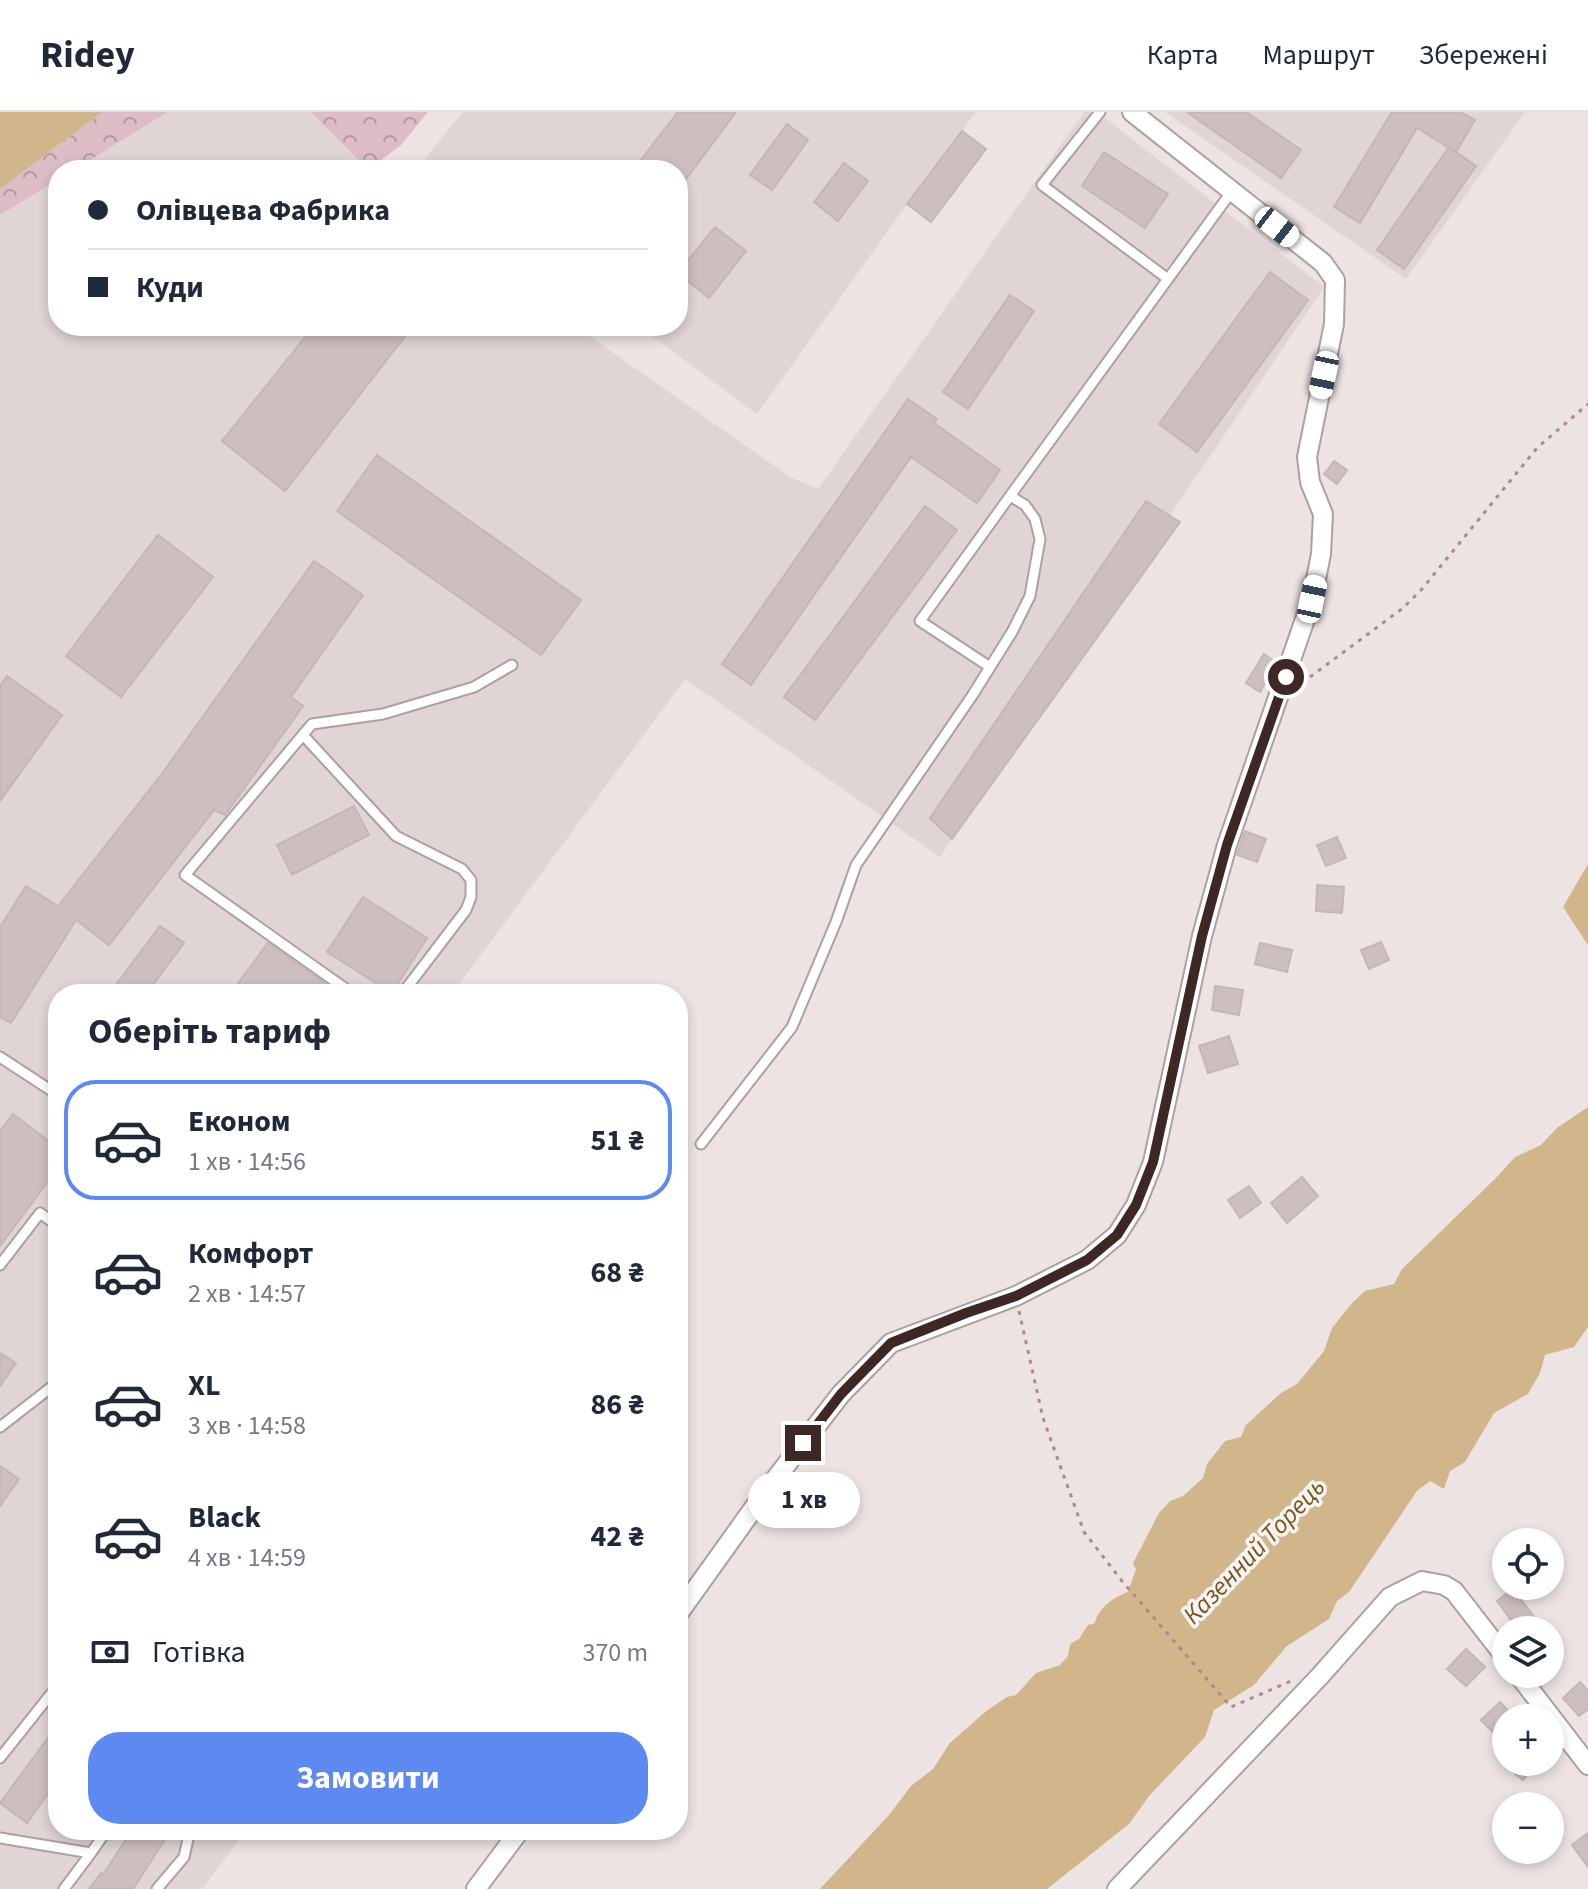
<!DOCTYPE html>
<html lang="uk">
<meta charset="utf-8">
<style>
body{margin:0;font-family:"Source Sans 3",sans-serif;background:#f2f2f3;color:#1f2937;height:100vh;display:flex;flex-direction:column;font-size:30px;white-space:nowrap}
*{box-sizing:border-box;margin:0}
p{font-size:26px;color:#747a83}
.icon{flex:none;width:44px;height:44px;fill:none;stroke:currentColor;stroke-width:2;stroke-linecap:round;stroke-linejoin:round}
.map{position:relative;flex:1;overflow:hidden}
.sheet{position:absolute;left:48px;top:872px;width:640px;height:856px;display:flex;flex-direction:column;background:#fff;border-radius:32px;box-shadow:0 4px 12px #0003}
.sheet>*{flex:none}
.banner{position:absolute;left:48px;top:48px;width:640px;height:176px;border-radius:32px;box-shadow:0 4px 12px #0003;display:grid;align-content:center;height:176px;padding:0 40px;background:#fff}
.controls{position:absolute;left:1492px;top:1416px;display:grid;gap:16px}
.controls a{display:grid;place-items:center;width:72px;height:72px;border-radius:50%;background:#fff;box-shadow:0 4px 12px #0003;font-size:40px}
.end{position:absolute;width:36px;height:36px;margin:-18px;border:10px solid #3e2823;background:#fff;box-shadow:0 0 0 4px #fff}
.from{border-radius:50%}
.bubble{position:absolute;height:56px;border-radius:28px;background:#fff;box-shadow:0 4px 12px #0003;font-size:26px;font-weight:700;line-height:56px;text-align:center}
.car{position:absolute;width:24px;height:48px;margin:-24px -12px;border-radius:10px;box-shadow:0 0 6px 2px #0007;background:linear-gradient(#fff 24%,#345 0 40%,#fff 0 76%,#345 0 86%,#fff 0)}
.banner b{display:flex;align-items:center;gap:28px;height:76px;font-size:30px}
.banner b+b{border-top:2px solid #e0e1e3}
.banner i{width:20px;height:20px;background:#1f2937}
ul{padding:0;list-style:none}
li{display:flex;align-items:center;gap:24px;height:120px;margin:0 16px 12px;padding:0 24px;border:4px solid transparent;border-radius:32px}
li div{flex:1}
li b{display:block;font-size:30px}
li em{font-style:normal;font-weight:700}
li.selected{border-color:#5d8af0}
li>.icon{width:72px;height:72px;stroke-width:1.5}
h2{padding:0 40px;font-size:36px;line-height:96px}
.pay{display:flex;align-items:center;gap:20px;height:88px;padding:0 40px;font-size:30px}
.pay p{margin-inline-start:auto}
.cta{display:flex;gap:16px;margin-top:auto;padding:16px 40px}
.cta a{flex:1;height:92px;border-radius:32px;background:#5d8af0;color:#fff;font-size:32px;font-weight:700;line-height:92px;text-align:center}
header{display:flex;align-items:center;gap:48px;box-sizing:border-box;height:112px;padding:0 40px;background:#fff;border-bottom:2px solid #e0e1e3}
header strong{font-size:38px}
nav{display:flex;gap:44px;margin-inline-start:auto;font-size:28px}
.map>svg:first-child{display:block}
.built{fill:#e1d4d4}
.forest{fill:url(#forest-crowns)}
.water{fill:#d1b68c}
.building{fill:#cdbfbf;stroke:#c6b6b5;stroke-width:2}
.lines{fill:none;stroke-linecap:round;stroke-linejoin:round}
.lane-casing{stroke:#aea09e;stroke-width:13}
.street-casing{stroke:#aea09e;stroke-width:22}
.path{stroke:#b08a84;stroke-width:3;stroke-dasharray:4 6;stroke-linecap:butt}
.lane{stroke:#fff;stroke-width:9}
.street{stroke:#fff;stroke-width:18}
.route{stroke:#3e2823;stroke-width:10}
.labels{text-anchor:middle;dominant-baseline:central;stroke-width:7;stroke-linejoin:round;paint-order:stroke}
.water-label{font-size:26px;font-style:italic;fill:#79561d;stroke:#f9f4f4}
</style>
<header>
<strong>Ridey</strong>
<nav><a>Карта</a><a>Маршрут</a><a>Збережені</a></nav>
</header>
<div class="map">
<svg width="1588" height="1777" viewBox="0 0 1588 1777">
<defs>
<pattern id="forest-crowns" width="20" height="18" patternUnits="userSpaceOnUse" patternTransform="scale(2)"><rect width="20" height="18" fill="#ddbcc5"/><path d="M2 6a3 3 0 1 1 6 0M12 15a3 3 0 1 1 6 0" fill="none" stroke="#b599a0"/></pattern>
</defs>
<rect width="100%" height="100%" fill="#ede3e3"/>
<path class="built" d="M168,0H311L368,58H74Z
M463,0H976L907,92L757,302L639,214H678V58H431L421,51Z
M1084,0H1097L1324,175L940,745L685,567L452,882H58V1718H246L202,1777H0V103L58,68V214H575L790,365L818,377Z
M1165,0H1525L1406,167Z"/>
<path class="forest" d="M102,0H168L74,58H58V68L0,103V77Z
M311,0H428L401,33L368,58Z"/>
<path class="water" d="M0,0H102L0,77Z
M1588,752V833L1563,795Z
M1588,995V1215L1574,1235L1545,1243L1540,1261L1528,1282L1494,1301L1465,1350L1450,1359L1444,1377L1430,1369L1417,1379L1349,1480L1337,1489L1329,1507L1287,1534L1254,1573L1214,1598L1205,1625L1149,1684L1129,1712L1047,1777H820L889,1703L911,1674L933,1657L950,1631L985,1600L1007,1585L1016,1583L1036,1561L1060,1553L1068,1544L1070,1532L1079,1527L1088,1513L1095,1511C1098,1496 1114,1485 1128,1480L1136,1457L1133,1451L1159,1401L1170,1389L1183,1384L1203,1366L1207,1352L1225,1329L1241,1325L1246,1313L1281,1281L1297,1272L1324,1239L1332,1216L1352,1191L1365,1179L1394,1172L1402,1157L1496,1066L1515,1045L1541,1033L1557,1016Z"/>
<path class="building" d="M678,0H736L678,78V58H633Z
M1187,0H1246L1301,38L1281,66Z
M1392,0H1460L1475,8L1456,40L1417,16L1360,111L1334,95Z
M787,12L808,28L772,78L750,63Z
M962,19L986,37L931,110L907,92Z
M1449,35L1476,54L1404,157L1377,138Z
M1104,40L1168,82L1145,116L1082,74Z
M844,51L868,69L838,109L814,90Z
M715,115L746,139L709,186L678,161Z
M1270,160L1308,188L1197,340L1159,312Z
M1010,183L1034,199L968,297L943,280Z
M314,214H413L285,379L222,329Z
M908,287L937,307L934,311L1000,358L977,391L911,345L751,573L722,552Z
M377,343L581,488L541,543L337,399Z
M1334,349L1347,358L1337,372L1324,362Z
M1146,389L1180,410L952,727L930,706Z
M925,394L957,418L815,608L784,585Z
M158,423L213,465L121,585L66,544Z
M314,449L363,483L291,585L303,594L225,703L214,698L109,833L76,808L11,911L0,905V815L26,774L58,794L164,659Z
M1264,542L1277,551L1260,580L1246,571Z
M7,564L62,603L0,689V574Z
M354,694L369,723L292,763L277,733Z
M1245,719L1266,727L1257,750L1237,743Z
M1337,725L1346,746L1326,754L1317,733Z
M1317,773L1344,775L1342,801L1316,799Z
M363,785L427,826L392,881L327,840Z
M160,814L184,831L146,882H109Z
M1381,830L1389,848L1369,857L1361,838Z
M268,831L309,860L339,882H230Z
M1260,831L1292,838L1287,860L1255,852Z
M1215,874L1243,878L1239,903L1212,898Z
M1229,924L1238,952L1208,961L1199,934Z
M13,1002L58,1036V1056L0,1134V1019Z
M1302,1065L1318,1084L1287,1111L1271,1091Z
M1249,1074L1261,1091L1240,1106L1228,1088Z
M0,1241L16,1251L0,1274Z
M0,1354L19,1367L0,1394Z
M1513,1477L1544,1518H1518L1497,1489Z
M1466,1537L1485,1555L1466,1574L1447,1557Z
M1580,1570L1588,1579V1597L1579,1604L1563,1586Z
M1500,1590L1515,1606H1506V1634L1481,1608Z
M58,1612V1668L27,1711L0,1691Z
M1501,1650H1538L1523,1668Z
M132,1718H171L133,1777H89L101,1761L103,1763Z
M1588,1721V1755L1572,1733Z"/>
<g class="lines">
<g class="lane-casing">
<path id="lane" d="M1100,0L1042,73L1168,167
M990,555L920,509L1010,384
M303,623L396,724L462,757L471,768V785L466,798L402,882
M353,882L185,763L312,612L383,602L474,575L512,553
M0,945L58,983
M701,1032L792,915L836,810L856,753L972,584L1012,520L1030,484L1040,427L1035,407L1025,393L1010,384L1232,79
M0,1153L40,1101L58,1114
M0,1315L58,1270
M0,1646L58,1573
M0,1726L91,1741L107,1718
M64,1777L91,1741
M157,1777L184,1745L190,1718"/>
</g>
<g class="street-casing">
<path id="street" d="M678,1502L766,1379L841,1282L891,1231L1016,1184L1087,1148L1117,1123L1136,1093L1153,1050L1202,824L1227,733L1312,487L1321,442L1323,402L1310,370L1307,345L1334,212L1335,168L1323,151L1132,0
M1518,1562L1588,1653
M476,1777L520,1718
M1117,1777L1320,1564L1390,1485L1422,1469L1444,1473L1454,1479L1506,1546"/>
</g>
<path class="path" d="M1302,571L1403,496L1422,477L1537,336L1588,292
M1019,1199L1043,1306L1084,1420L1122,1469L1231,1595L1291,1569"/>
<use href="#lane" class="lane"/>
<use href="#street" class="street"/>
</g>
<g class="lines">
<path class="route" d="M803,1331L841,1282L891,1231L966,1201L1016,1184L1087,1148L1117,1123L1136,1093L1153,1050L1202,824L1227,733L1286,565"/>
</g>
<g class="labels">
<g class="water-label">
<text transform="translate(1254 1439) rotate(-46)">Казенний Торець</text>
</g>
</g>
</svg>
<div class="controls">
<a><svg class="icon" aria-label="locate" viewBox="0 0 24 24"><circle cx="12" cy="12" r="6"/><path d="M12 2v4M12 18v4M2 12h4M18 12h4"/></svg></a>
<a><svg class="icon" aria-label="layers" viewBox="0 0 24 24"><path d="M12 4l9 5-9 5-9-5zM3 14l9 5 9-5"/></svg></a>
<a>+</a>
<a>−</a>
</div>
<i class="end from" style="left:1286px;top:565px"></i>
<i class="end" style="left:803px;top:1331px"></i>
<div class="bubble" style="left:748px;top:1360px;width:112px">1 хв</div>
<i class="car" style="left:1277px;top:115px;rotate:128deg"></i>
<i class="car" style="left:1324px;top:263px;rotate:192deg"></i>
<i class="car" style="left:1312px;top:487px;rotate:12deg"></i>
<div class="banner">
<b><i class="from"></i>Олівцева Фабрика</b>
<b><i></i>Куди</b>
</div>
<section class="sheet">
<h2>Оберіть тариф</h2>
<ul>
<li class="selected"><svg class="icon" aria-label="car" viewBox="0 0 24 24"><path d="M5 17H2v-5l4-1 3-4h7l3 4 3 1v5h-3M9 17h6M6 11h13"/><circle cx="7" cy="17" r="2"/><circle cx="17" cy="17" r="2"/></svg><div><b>Економ</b><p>1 хв · 14:56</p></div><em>51 ₴</em></li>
<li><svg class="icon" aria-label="car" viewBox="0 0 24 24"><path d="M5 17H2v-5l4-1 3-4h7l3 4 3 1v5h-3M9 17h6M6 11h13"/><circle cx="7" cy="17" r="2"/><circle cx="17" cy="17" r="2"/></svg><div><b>Комфорт</b><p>2 хв · 14:57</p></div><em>68 ₴</em></li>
<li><svg class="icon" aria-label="car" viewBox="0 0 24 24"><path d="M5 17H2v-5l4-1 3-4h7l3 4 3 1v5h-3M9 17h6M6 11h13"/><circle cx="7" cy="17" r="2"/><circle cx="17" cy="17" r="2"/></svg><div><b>XL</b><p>3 хв · 14:58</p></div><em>86 ₴</em></li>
<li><svg class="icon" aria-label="car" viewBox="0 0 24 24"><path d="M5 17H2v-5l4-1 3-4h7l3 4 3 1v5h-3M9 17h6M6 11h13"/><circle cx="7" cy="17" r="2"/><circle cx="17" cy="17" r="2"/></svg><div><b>Black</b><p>4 хв · 14:59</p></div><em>42 ₴</em></li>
</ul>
<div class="pay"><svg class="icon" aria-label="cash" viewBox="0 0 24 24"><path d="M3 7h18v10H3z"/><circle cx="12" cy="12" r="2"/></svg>Готівка<p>370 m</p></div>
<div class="cta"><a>Замовити</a></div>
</section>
</div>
